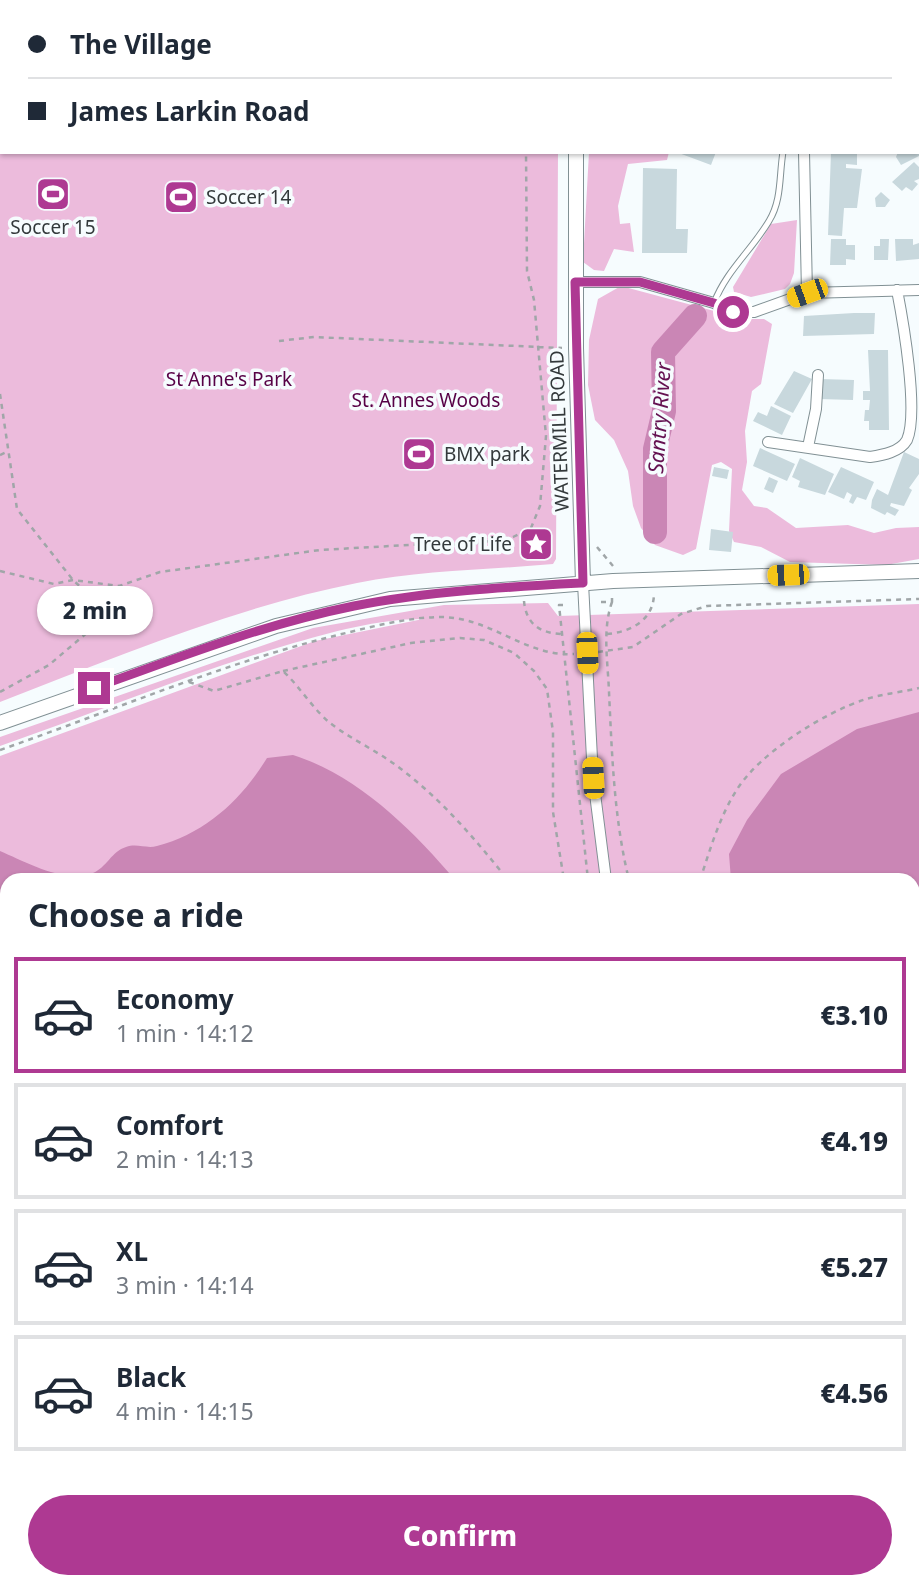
<!DOCTYPE html>
<meta charset="utf-8">
<style>
body{margin:0;font-family:"Noto Sans",sans-serif;background:#f2f2f3;color:#1f2937;height:100vh;display:flex;flex-direction:column;font-size:26px;white-space:nowrap}
*{box-sizing:border-box;margin:0}
p{font-size:23px;color:#747a83}
.icon{flex:none;width:38px;height:38px;fill:none;stroke:currentColor;stroke-width:2;stroke-linecap:round;stroke-linejoin:round}
.map{position:relative;flex:1;overflow:hidden}
.side{position:absolute;left:0px;top:873px;width:920px;height:716px;display:flex;flex-direction:column;background:#fff;border-radius:21px 21px 0 0;box-shadow:0 2px 5px #0004}
.side>*{flex:none}
.top-card{position:absolute;left:0px;top:0px;width:920px;height:154px;box-shadow:0 2px 5px #0004;display:grid;align-content:center;height:154px;padding:0 28px;background:#fff}
.end{position:absolute;width:32px;height:32px;margin:-16px;border:9px solid #ae3992;background:#fff;box-shadow:0 0 0 4px #fff}
.from{border-radius:50%}
.bubble{position:absolute;height:49px;border-radius:24px;background:#fff;box-shadow:0 2px 5px #0004;font-size:23px;font-weight:800;line-height:49px;text-align:center}
.car{position:absolute;width:21px;height:42px;margin:-21px -10px;border-radius:9px;box-shadow:0 0 5px 2px #0007;background:linear-gradient(#f5c518 24%,#345 0 40%,#f5c518 0 76%,#345 0 86%,#f5c518 0)}
.top-card b{display:flex;align-items:center;gap:24px;height:66px;font-size:26px}
.top-card b+b{border-top:2px solid #e0e1e3}
.top-card i{width:18px;height:18px;background:#1f2937}
ul{padding:0;list-style:none}
li{display:flex;align-items:center;gap:21px;height:116px;margin:0 14px 10px;padding:0 14px;border:4px solid #e0e1e3;border-radius:0px}
li div{flex:1}
li b{display:block;font-size:26px}
li em{font-style:normal;font-weight:800}
li.current{border-color:#ae3992}
li>.icon{width:63px;height:63px;stroke-width:1.5}
h2{padding:0 28px;font-size:32px;line-height:84px}
.cta{display:flex;gap:14px;margin-top:auto;padding:14px 28px}
.cta a{flex:1;height:80px;border-radius:42px;background:#ae3992;color:#fff;font-size:28px;font-weight:800;line-height:80px;text-align:center}
.map>svg:first-child{display:block}
.green{fill:#ecbbdc;fill-rule:evenodd}
.water{fill:#ca86b5}
.lines{fill:none;stroke-linecap:round;stroke-linejoin:round}
.river{stroke:#ca86b5;stroke-width:24}
.building{fill:#c8d8dd}
.lane-casing{stroke:#819094;stroke-width:7}
.street-casing{stroke:#819094;stroke-width:12}
.secondary-casing{stroke:#819094;stroke-width:16}
.path{stroke:#a0a6a8;stroke-width:2.5;stroke-dasharray:5 5;stroke-linecap:butt}
.lane{stroke:#fff;stroke-width:5}
.street{stroke:#fff;stroke-width:10}
.secondary{stroke:#fff;stroke-width:14}
.route{stroke:#ae3992;stroke-width:9}
.labels{text-anchor:middle;dominant-baseline:central;stroke-width:7;stroke-linejoin:round;paint-order:stroke}
.poi-label{font-size:19px;fill:#33393b;stroke:#f6fcfe;text-anchor:start}
.park-label{font-size:19px;fill:#570146;stroke:#f6fcfe}
.street-label{font-size:19px;fill:#33393b;stroke:#f6fcfe}
.water-label{font-size:21px;font-style:italic;fill:#641151;stroke:#f6fcfe}
</style>
<div class="map">
<svg width="919" height="1588" viewBox="0 0 919 1588">
<rect width="100%" height="100%" fill="#f6fcfe"/>
<path class="green" d="M0,0H560L2,2V152H558L556,559L553,564C488,570 421,570 357,583C239,606 113,658 0,702Z
M589,152H669L667,160L628,164L618,206L620,224L630,223L634,252L614,249L604,271L594,270L583,262Z
M797,220L794,273L790,284L785,289L751,297L734,292L733,287L771,224Z
M621,286L744,319H764L772,324L761,384L752,391L745,431L747,462L742,490L754,506L767,508L796,528L848,525L874,533L896,528L919,527V559L886,565L790,562L761,547L734,542L729,531L732,469L721,462L712,465L696,549L683,555L655,545L641,528L633,506L628,471L614,440L595,420L588,385L589,340L598,299Z
M548,603L558,616L919,604V1588H0V756L315,641L423,619C377,619 332,632 287,645C190,673 96,713 0,746V737L313,628L444,605ZM7,880H914V1582H7Z"/>
<path class="water" d="M919,712V1482L914,1478V880H731L729,854L747,820L781,774L857,729Z
M293,755C357,775 412,829 455,880H7V1582H756L725,1585V1588H0V851C26,862 64,884 93,873C106,868 112,851 126,847C137,843 146,849 157,846C206,833 241,800 267,758Z"/>
<g class="lines">
<path class="river" d="M655,532V449L664,411L663,352L695,316"/>
</g>
<path class="building" d="M676,152H716L711,165Z
M831,152H857V165L846,164V168L862,169L857,208H844L842,236L828,235Z
M898,152H919V156L901,165L896,157Z
M914,162L919,167V179L914,181L918,184L912,191L906,187L902,191L892,182Z
M643,168L677,169L676,229H688L687,253H642Z
M881,192L890,200L885,207H876L875,198Z
M831,239H846V245H855V260L846,259V265H830Z
M880,239H889L888,260H874V246H880Z
M895,239H913V245L919,243V259L896,261Z
M854,313H875L874,334L803,336L804,316Z
M868,350H888L889,430H869V421H864L865,410H869L870,400H863V391H870Z
M794,371L812,379L793,413L774,404Z
M820,379L854,380L853,400L819,399Z
M771,406L791,416L782,435L753,421L758,412L767,416Z
M760,448L795,464L787,481L753,466Z
M904,452L919,459V474L909,488L912,490L904,506L891,503L890,506L899,510L895,516L887,512L885,515L871,508L872,500L877,489L888,495Z
M800,458L834,474L825,495L798,487L800,481L792,477Z
M714,467L729,470L727,479L712,476Z
M841,467L874,482L866,500L857,497L853,504L849,502L852,495L847,492L844,499L828,492Z
M769,477L778,481L773,493L764,489Z
M711,529L733,532L731,552L709,550Z"/>
<g class="lines">
<g class="lane-casing">
<path id="lane" d="M782,2V0
M714,303C726,271 752,250 769,221C782,200 779,176 783,152"/>
</g>
<g class="street-casing">
<path id="street" d="M804,152L807,293
M575,282H640L714,303L733,312H754L807,293L919,290
M768,442L870,457C883,455 900,452 907,440C919,412 903,321 897,290
M808,447L816,409L818,375
M583,583L593,778L606,880
M914,1533L919,1543"/>
</g>
<g class="secondary-casing">
<path id="secondary" d="M578,2V0
M576,152V348L583,583
M0,723L276,626L390,599L613,581L919,571"/>
</g>
<path class="path" d="M534,0V2
M18,2L20,0
M0,19L2,18
M279,341L314,337L562,348
M0,394L17,509L73,580L115,619
M0,455L9,451
M597,547L613,566
M0,571L54,584L73,580L119,586L160,572L320,550L426,544L466,545L513,537L531,528L540,506L546,436L534,300L527,271L526,152
M524,601C526,624 540,633 561,634
M601,602H612V595
M612,602C602,630 608,663 609,692C612,755 614,819 629,880
M563,605H559L588,880
M607,634C631,632 654,620 654,593
M598,652L633,647L681,614L707,606L919,599
M283,671L411,643L460,638L484,640L514,653L534,671L547,689L553,732V812L564,880
M189,682L214,691L283,671C300,687 313,709 330,723C352,740 378,751 401,769C443,801 475,839 508,880
M0,692L49,665L109,614
M0,750C112,711 223,663 338,635C370,627 405,618 438,617C491,616 524,657 574,654
M700,880C710,850 719,818 736,791C759,753 825,712 866,699C883,694 902,692 919,688
M914,1490L919,1500
M914,1573L919,1583"/>
<use href="#lane" class="lane"/>
<use href="#street" class="street"/>
<use href="#secondary" class="secondary"/>
</g>
<g class="lines">
<path class="route" d="M94,688C179,657 265,624 354,606C429,591 507,587 583,583L575,282H640L714,303L733,312"/>
</g>
<defs>
<g id="stadium-square" transform="scale(1.75)"><rect x="-9" y="-9" width="18" height="18" rx="4" fill="#ae3992" stroke="#f6fcfe"/><path d="M0-5a6.5 5 0 1 0 0 10a6.5 5 0 1 0 0-10ZM-3.5-1.8h7v3.6h-7Z" fill="#fff"/></g>
<g id="sight-square" transform="scale(1.75)"><rect x="-9" y="-9" width="18" height="18" rx="4" fill="#ae3992" stroke="#f6fcfe"/><path d="M0-6L1.8-2.2L6-1.7L2.9 1.2L3.7 5.4L0 3.3L-3.7 5.4L-2.9 1.2L-6-1.7L-1.8-2.2Z" fill="#fff"/></g>
</defs>
<g fill-rule="evenodd">
<use href="#stadium-square" x="53" y="194"/>
<use href="#stadium-square" x="181" y="197"/>
<use href="#stadium-square" x="419" y="454"/>
<use href="#sight-square" x="536" y="544"/>
</g>
<g class="labels">
<g class="poi-label">
<text x="206" y="197">Soccer 14</text>
<text x="53" y="227" text-anchor="middle">Soccer 15</text>
<text x="444" y="454">BMX park</text>
<text x="512" y="544" text-anchor="end">Tree of Life</text>
</g>
<g class="park-label">
<text x="229" y="379">St Anne's Park</text>
<text x="426" y="400">St. Annes Woods</text>
</g>
<g class="street-label">
<text transform="translate(559 431) rotate(-92)">WATERMILL ROAD</text>
</g>
<g class="water-label">
<text transform="translate(659 418) rotate(-86)">Santry River</text>
</g>
</g>
</svg>
<i class="end from" style="left:733px;top:312px"></i>
<i class="end" style="left:94px;top:688px"></i>
<div class="bubble" style="left:37px;top:586px;width:116px">2 min</div>
<i class="car" style="left:807px;top:293px;rotate:250deg"></i>
<i class="car" style="left:788px;top:575px;rotate:268deg"></i>
<i class="car" style="left:587px;top:653px;rotate:177deg"></i>
<i class="car" style="left:593px;top:778px;rotate:357deg"></i>
<div class="top-card">
<b><i class="from"></i>The Village</b>
<b><i></i>James Larkin Road</b>
</div>
<section class="side">
<h2>Choose a ride</h2>
<ul>
<li class="current"><svg class="icon" aria-label="car" viewBox="0 0 24 24"><path d="M5 17H2v-5l4-1 3-4h7l3 4 3 1v5h-3M9 17h6M6 11h13"/><circle cx="7" cy="17" r="2"/><circle cx="17" cy="17" r="2"/></svg><div><b>Economy</b><p>1 min · 14:12</p></div><em>€3.10</em></li>
<li><svg class="icon" aria-label="car" viewBox="0 0 24 24"><path d="M5 17H2v-5l4-1 3-4h7l3 4 3 1v5h-3M9 17h6M6 11h13"/><circle cx="7" cy="17" r="2"/><circle cx="17" cy="17" r="2"/></svg><div><b>Comfort</b><p>2 min · 14:13</p></div><em>€4.19</em></li>
<li><svg class="icon" aria-label="car" viewBox="0 0 24 24"><path d="M5 17H2v-5l4-1 3-4h7l3 4 3 1v5h-3M9 17h6M6 11h13"/><circle cx="7" cy="17" r="2"/><circle cx="17" cy="17" r="2"/></svg><div><b>XL</b><p>3 min · 14:14</p></div><em>€5.27</em></li>
<li><svg class="icon" aria-label="car" viewBox="0 0 24 24"><path d="M5 17H2v-5l4-1 3-4h7l3 4 3 1v5h-3M9 17h6M6 11h13"/><circle cx="7" cy="17" r="2"/><circle cx="17" cy="17" r="2"/></svg><div><b>Black</b><p>4 min · 14:15</p></div><em>€4.56</em></li>
</ul>
<div class="cta"><a>Confirm</a></div>
</section>
</div>
